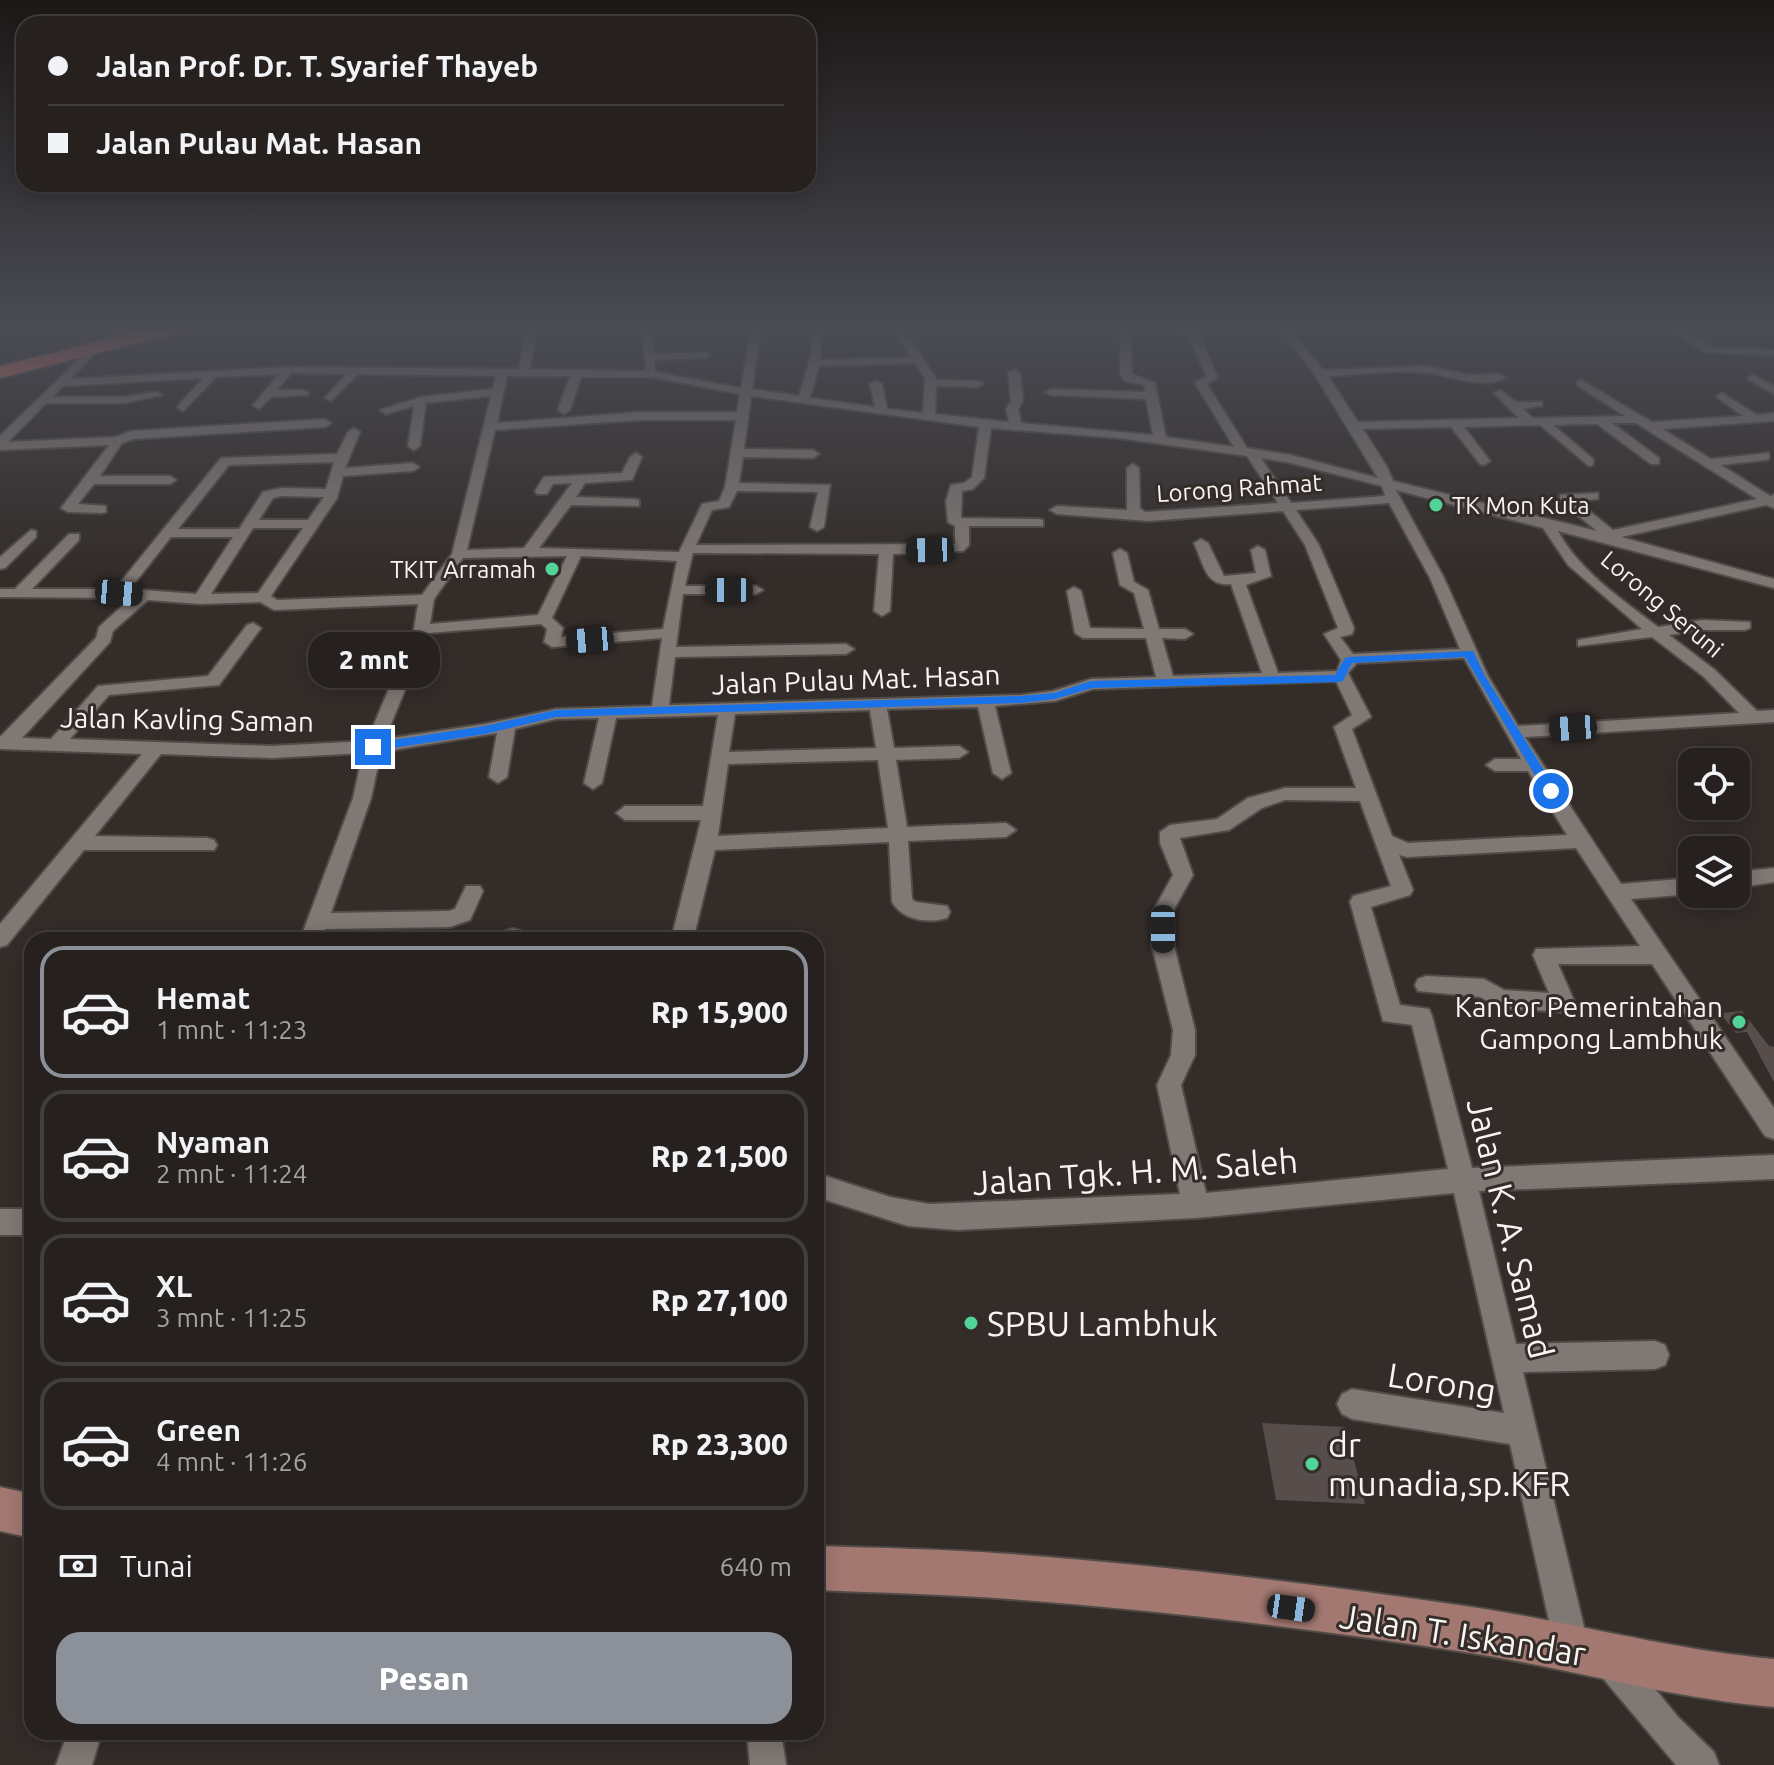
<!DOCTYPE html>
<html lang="id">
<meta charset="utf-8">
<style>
body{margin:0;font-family:Ubuntu,sans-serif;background:#322e2c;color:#f1f3f6;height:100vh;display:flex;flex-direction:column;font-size:30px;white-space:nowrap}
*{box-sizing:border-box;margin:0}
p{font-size:26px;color:#a4a3a4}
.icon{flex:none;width:44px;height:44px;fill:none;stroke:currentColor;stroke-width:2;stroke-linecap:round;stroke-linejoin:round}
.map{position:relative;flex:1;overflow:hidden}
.details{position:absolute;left:24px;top:932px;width:800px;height:808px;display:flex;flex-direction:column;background:#26211f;border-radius:24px;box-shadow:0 4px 20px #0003,0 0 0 2px #423e3d}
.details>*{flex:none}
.guide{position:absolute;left:16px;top:16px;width:800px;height:176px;border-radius:24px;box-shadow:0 4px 20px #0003,0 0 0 2px #423e3d;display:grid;align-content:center;height:176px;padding:0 32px;background:#26211f}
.tools{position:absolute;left:1678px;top:748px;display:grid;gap:16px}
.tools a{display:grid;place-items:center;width:72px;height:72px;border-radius:16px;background:#26211f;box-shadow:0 4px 20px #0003,0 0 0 2px #423e3d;font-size:40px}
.end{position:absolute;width:36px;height:36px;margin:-18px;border:10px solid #1a73e8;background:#fff;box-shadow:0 0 0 4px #fff}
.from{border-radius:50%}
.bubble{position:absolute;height:56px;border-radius:24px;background:#26211f;box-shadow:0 4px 20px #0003,0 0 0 2px #423e3d;font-size:26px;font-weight:800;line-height:56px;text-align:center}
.car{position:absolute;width:24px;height:48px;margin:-24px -12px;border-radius:10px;box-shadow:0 0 6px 2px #0007;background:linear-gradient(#222 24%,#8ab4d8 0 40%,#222 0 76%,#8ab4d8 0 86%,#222 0)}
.guide b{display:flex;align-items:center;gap:28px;height:76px;font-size:30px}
.guide b+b{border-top:2px solid #423e3d}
.guide i{width:20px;height:20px;background:#f1f3f6}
ul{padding:14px 0 0;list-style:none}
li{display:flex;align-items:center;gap:24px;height:132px;margin:0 16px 12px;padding:0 16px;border:4px solid #423e3d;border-radius:24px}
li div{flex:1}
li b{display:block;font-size:30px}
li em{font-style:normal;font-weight:800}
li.on{border-color:#8c9099}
li>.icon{width:72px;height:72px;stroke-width:1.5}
.pay{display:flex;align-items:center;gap:20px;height:88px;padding:0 32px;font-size:30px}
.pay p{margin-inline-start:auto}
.primary-button{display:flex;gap:16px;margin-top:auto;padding:16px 32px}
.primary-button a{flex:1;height:92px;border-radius:24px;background:#8c9099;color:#fff;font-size:32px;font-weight:800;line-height:92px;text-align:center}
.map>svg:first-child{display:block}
.building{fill:#574e4c}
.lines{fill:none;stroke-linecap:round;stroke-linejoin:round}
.street-casing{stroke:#504b47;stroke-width:4}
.secondary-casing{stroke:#504b47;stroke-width:4}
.highway-casing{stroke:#504b47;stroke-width:4}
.street{fill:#807874;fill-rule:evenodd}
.secondary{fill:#a27871;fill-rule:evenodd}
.highway{fill:#f07869;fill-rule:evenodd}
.route{fill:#1a73e8}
.poi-dot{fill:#52d397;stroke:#332c29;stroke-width:3}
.labels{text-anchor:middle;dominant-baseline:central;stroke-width:6;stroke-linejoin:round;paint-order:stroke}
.far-street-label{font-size:24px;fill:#f8f4f1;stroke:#332c29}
.far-poi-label{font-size:24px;fill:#f8f4f1;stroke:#332c29;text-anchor:start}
.street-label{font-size:28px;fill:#f8f4f1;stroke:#332c29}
.poi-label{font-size:28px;fill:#f8f4f1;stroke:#332c29;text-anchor:end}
.near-street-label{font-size:34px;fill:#f8f4f1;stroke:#332c29}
.near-poi-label{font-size:34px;fill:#f8f4f1;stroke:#332c29;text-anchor:start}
</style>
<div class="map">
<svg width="1774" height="1765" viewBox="0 0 1774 1765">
<rect width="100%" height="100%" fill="#332c29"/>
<path class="building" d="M1742,1011L1769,1046L1774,1047V1082L1747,1032L1736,1033L1720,1013Z
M1262,1423L1346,1427L1365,1504L1276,1500Z"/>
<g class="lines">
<g class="street-casing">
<path id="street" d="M122,327H133L115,340H107V336Z
M314,327H324L316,333L311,330Z
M340,327H368L355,334L340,332Z
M527,327H537L530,369L646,371L641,327H651L654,354L705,352L710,355L705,358L655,360V372L741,388L751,327H761L752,389L799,396L811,355L812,327H822L820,360L911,357L892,327H902L937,380L978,381L984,384L978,387L936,386L935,414L1009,422L1006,409L1011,401L1008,373L1014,370L1020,373L1023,401L1018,409L1021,423L1153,435L1146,399L1051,395L1045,392L1051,389L1145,392L1144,385L1125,381L1120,374L1121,327H1195L1218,377L1207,384L1247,448L1291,455L1378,478L1315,375L1278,327H1288L1323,370L1426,366L1469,375L1500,374L1506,377C1484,391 1450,375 1427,373C1395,369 1360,375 1328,376L1358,422L1519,418L1494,393L1500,390L1516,402H1542V406L1523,409L1533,418L1625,416L1577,385V381L1581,380L1652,422L1743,416L1718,398L1716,396L1722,393L1757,415L1774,413V421L1662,429L1711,459L1769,453V459L1765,460L1721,465L1770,496L1774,495V508L1766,505L1621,537L1774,579V588L1558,531C1579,571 1623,600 1658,627L1702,620L1750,622V628L1745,630H1702L1669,635L1715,670L1757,711L1774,710V722L1525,737L1621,884L1692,878V894L1631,899L1774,1108V1139L1765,1136L1652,964H1558L1575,1003L1572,1010L1564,1012L1500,1008L1480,997L1418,991L1415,985L1418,979L1426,976L1484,979L1504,990L1549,993L1533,955L1536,949L1640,946L1576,848L1407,857L1399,855L1413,890L1410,895L1371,907L1400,1005L1429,1009L1432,1016L1472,1168L1774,1155V1179L1479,1191L1516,1344L1655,1341L1665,1345L1669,1355L1665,1365L1655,1369L1523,1372L1589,1648L1584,1660L1572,1665L1560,1660L1555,1648L1510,1444L1352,1419L1342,1414L1337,1404L1342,1394L1352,1389L1504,1413L1454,1193L1196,1218L957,1230L908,1226L816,1197V1173L890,1197L929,1204L1180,1194L1157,1085L1171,1055L1173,1030L1152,946L1153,911L1173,875L1160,843V832L1170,825L1217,819L1248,798L1285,788H1356L1334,727L1352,715L1336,681L1093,689L1055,701L995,706L1011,773L1002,779L993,773L978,707L887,709L894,748L959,746L968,752L959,758L896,760L907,827L1006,823L1016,830L1006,837L908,841L912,899L916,902L947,906L950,912L947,918C928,924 902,920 892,902L889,842L715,850L693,940H671L701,820H625L616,813L625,806H703L718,715L616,718L602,783L593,789L584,783L599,718L556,719L515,729L507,777L498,783L489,777L497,733L381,752L371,798L331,913L449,911L455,909L466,886H480L483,891L470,920L450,927L325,929L322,940H300L353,798L363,753L272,758L161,754L95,836L207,838L214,840L217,845L214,850H84L7,945L0,947V924L142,754L0,749V737L96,638L99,627L131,598L0,597V589H15L69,534H79V540L32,589H115L221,458L337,454L348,432L354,428L360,432L345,468L413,463L419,467L413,471L343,476L337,498L271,596L277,600L422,595L452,554L491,396L426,403L420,446L414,450L408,446L414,406L386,414L380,410L421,397L493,389L496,376L358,374L331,401L325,398L346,374L291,373L277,390H303L309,393L307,395L271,397L259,409L253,405L279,374L216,377L183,411L177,407L203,378L63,386L52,397H124L156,392L162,395L124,403H46L8,442L115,437L132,431L325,419L331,423L325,427L134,439L122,443L100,476H170L176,480L170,484H94L78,504L106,506V512L101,513L68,512L61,508L109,445L0,450V436L94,345L99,348L98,350L70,379L288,367L519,369ZM1130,332L1188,334L1206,376L1195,383L1234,447L1166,437L1155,383L1132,374ZM915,363L925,379L923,413L887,409L882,384L876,381L870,384L875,407L810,398L819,366ZM507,376H570L558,410L564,414L570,410L581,377H651L740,394L737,412H640L497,423ZM751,396L979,427L972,477L964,483L951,485L946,501L948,522L955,526V544L696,545L712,510L729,507L737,491L818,492L810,527L817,531L824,527L830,485L739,483L743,457L813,458L819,454L813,450L744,449ZM640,420H736L725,487L719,501L702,504L679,552L539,548L571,505L639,506V500L634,499L576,497L585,483L632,480L642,457L636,453L630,457L622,473L544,477L535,491L537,494H547L553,484L572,483L524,548L467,550L495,430ZM1612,423H1636L1757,499L1613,530L1577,501L1598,499V493L1560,495V501L1597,531L1393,481L1387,467L1363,429L1451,427L1480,464L1484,465L1490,461L1464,427L1540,425L1589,466L1593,465V459L1553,425L1597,424L1651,464H1659V458ZM991,428L1118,438L1247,456L1278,503L1145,512L1140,508L1139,468L1133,464L1127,468V510L1057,506L1050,510L1057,514L1149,521L1283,511L1305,545L1338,628L1324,634L1341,660L1337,671L1278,673L1246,585L1271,576L1265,550L1258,546L1251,550L1256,573L1224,576L1208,543L1201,539L1194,543C1204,564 1205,587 1231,584L1262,673L1173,676L1162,638L1185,639L1193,634L1185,629H1159L1148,590L1134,582L1127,553L1120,549L1113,553L1120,585L1134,593L1144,629L1090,628L1081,591L1074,587L1067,591L1075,633L1083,638H1146L1156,677L1091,679L1053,691L1021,695L669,705L675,657L846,654L854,649L846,644L676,647L683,594H756L763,590L756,586H685L693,553L879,554L874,611L882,616L890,611L893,554L963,551L969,545V526H1043V520L1038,519L961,518L962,491L973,489L984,478ZM1261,458L1291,463L1382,486L1385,496L1291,503ZM334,462L326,489L282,488L263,492L239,529H178L229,465ZM1396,490L1543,528L1568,565L1642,629L1578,640V646L1652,637L1704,677L1739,713L1518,726L1488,676L1444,578ZM282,496L324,497L308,520H259L273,498ZM1389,503L1430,578L1460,649L1353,654L1340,637L1352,634L1354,628L1319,545L1296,510ZM253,528H303L258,593L211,594ZM171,537H233L196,594L130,589ZM567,556L538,615L430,624L434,599L463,558ZM581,556L677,561L663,629L561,637L563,628L552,618ZM148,600L200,604L260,602L274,610L418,604L414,629L367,741L272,746L70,739L109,695L219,685L261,628L253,623L247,625L208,676L98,686L51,739L22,738L110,642L113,631ZM541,624L547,629L544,642L552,647L662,638L652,706L556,709L485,724L385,739L428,633ZM1464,658L1521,759H1495L1486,765L1495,771H1528L1567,835L1408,843L1392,836L1352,729L1371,717L1348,673L1357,663ZM870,710L876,748L729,752L735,714ZM878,760L888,828L718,836L728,764ZM1285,800L1360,801L1391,886L1353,896L1350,902L1383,1021L1412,1025L1448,1169L1206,1193L1181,1085L1195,1055V1030L1174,946L1173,911L1193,875L1180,838L1229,830L1262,808Z
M1665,327H1677L1711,347L1774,350V356L1705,352Z
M1753,375L1774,386V394L1749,380L1747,378Z
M31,530L36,531V537L5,568L0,569V557Z
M1774,868V882L1736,888V872Z
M513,929L520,931L523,940H501L506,931Z
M0,1209H32V1235H0Z
M1613,1647L1625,1652L1678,1717L1714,1752L1719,1765H1676L1601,1676L1596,1664L1601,1652Z
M68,1732H102L92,1765H56Z
M747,1732H781L786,1765H750Z"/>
</g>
<g class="secondary-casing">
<path id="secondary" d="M0,1487L32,1494V1538L0,1531Z
M816,1546C880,1548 945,1549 1009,1554C1161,1565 1314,1584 1465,1606C1569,1621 1669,1650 1774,1659V1707C1669,1698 1569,1668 1465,1652C1314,1629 1161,1610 1009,1599C945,1594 880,1593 816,1590Z"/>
</g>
<g class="highway-casing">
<path id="highway" d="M158,327H187L185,331L0,378V366Z"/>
</g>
<use href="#street" class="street"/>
<use href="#secondary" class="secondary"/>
<use href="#highway" class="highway"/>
</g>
<linearGradient id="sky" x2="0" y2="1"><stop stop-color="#1c1817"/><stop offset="0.57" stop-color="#4a4b54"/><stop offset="1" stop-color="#4a4b54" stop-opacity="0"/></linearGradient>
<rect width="1774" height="574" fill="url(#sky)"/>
<path class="route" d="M1473,651L1485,676L1557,791L1555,794H1546L1465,657L1352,663L1343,681L1339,682L1092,688L1055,699L1021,703L556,717L485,734L373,751L367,747L373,743L485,726L556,710L1021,696L1054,693L1091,681L1335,675L1345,658L1349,657Z"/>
<g class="poi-dot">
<circle cx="1436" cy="505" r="8"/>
<circle cx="552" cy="569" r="8"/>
<circle cx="1739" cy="1022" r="8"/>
<circle cx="971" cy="1323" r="8"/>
<circle cx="1312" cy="1464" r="8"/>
</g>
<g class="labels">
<g class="far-street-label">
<text transform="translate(1239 488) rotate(-4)">Lorong Rahmat</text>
<text transform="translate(1662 604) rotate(40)">Lorong Seruni</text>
</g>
<g class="far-poi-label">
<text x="1452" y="505">TK Mon Kuta</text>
<text x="536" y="569" text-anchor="end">TKIT Arramah</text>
</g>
<g class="street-label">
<text transform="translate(856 679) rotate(-2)">Jalan Pulau Mat. Hasan</text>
<text transform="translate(187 719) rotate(1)">Jalan Kavling Saman</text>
</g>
<g class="poi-label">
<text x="1723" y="1006">Kantor Pemerintahan<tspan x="1723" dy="32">Gampong Lambhuk</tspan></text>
</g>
<g class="near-street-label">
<text transform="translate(1135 1171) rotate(-4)">Jalan Tgk. H. M. Saleh</text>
<text transform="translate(1511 1228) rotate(76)">Jalan K. A. Samad</text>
<text transform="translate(1442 1382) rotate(9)">Lorong</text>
<text transform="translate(1463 1634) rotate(9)">Jalan T. Iskandar</text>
</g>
<g class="near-poi-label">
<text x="987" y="1323">SPBU Lambhuk</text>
<text x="1328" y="1444">dr<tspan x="1328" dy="39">munadia,sp.KFR</tspan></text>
</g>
</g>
</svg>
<div class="tools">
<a><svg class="icon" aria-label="locate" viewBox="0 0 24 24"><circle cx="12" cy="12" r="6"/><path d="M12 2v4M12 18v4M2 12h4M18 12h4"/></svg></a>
<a><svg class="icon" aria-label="layers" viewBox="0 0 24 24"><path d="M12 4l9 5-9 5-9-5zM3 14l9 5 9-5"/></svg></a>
</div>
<i class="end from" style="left:1551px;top:791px"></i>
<i class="end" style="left:373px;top:747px"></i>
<div class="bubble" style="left:308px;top:632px;width:132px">2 mnt</div>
<i class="car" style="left:930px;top:550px;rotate:269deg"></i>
<i class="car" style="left:729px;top:590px;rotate:270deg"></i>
<i class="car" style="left:119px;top:593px;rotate:95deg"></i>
<i class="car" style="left:590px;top:640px;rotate:265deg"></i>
<i class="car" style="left:1573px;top:728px;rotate:266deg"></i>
<i class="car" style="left:1163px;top:929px;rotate:180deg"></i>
<i class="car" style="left:1291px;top:1608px;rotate:98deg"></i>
<div class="guide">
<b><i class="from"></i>Jalan Prof. Dr. T. Syarief Thayeb</b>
<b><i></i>Jalan Pulau Mat. Hasan</b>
</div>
<section class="details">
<ul>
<li class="on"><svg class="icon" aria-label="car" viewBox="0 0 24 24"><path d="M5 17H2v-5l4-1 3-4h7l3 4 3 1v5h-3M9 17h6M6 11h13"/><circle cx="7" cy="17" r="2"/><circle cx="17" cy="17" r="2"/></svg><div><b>Hemat</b><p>1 mnt · 11:23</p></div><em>Rp 15,900</em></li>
<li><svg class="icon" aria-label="car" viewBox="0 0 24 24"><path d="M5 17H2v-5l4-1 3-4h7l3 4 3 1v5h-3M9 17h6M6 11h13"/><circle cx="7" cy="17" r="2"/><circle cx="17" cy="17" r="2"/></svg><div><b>Nyaman</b><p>2 mnt · 11:24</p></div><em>Rp 21,500</em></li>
<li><svg class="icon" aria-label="car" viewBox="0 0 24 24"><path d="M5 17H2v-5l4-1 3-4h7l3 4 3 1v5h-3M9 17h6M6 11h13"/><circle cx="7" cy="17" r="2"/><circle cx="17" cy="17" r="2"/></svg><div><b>XL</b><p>3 mnt · 11:25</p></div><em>Rp 27,100</em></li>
<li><svg class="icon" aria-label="car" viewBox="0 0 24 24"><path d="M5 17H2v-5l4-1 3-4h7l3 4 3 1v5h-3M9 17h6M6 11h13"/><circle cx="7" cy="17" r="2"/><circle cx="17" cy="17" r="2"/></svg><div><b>Green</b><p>4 mnt · 11:26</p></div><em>Rp 23,300</em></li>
</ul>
<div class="pay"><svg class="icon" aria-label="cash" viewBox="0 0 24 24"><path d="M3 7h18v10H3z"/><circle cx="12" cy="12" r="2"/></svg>Tunai<p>640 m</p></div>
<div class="primary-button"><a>Pesan</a></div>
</section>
</div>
